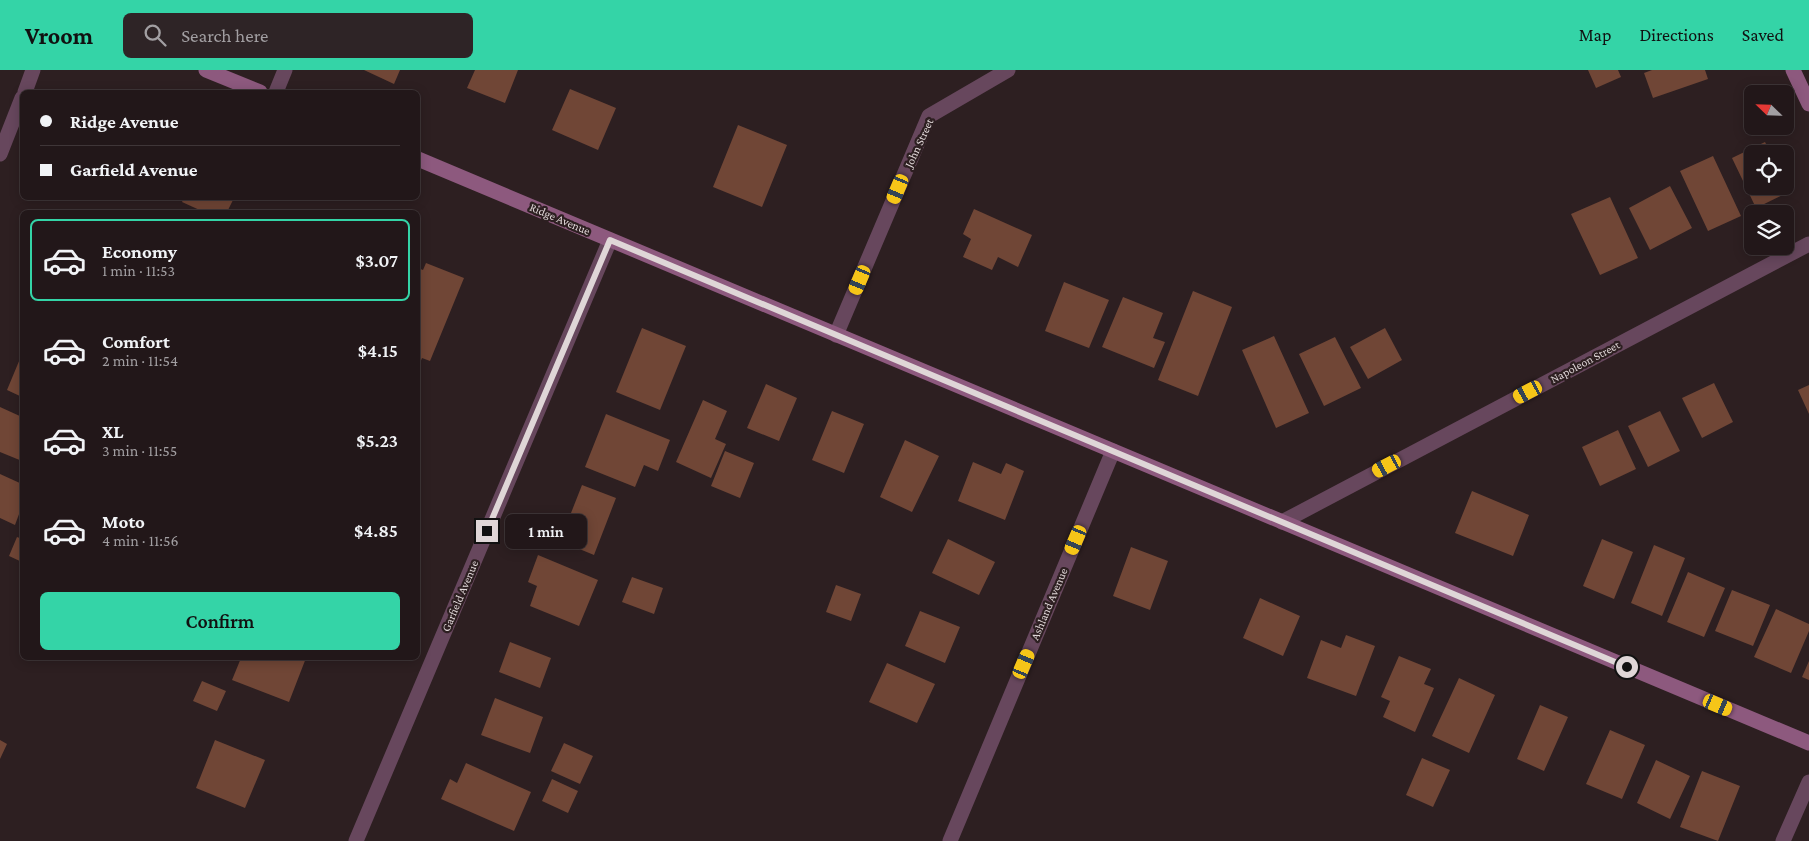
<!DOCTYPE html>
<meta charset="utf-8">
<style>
body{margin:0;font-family:"Crimson Pro",serif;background:#2e2426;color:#f1f3f6;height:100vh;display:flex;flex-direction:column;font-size:19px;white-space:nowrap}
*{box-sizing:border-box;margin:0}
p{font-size:16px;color:#a29fa2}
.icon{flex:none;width:28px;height:28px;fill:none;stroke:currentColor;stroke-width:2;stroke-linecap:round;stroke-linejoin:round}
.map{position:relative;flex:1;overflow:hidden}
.details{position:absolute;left:20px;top:140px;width:400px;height:450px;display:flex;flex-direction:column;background:#221719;border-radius:8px;box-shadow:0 2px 12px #0003,0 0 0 1px #3f3638}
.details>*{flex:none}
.hud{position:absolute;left:20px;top:20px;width:400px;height:110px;border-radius:8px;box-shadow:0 2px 12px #0003,0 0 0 1px #3f3638;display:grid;align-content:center;height:110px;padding:0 20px;background:#221719}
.needle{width:32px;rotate:293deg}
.tools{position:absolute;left:1744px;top:15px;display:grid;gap:10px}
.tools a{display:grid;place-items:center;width:50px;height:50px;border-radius:8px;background:#221719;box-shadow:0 2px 12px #0003,0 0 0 1px #3f3638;font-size:25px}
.end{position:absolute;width:22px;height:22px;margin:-11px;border:6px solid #dfd6d7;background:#111;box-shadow:0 0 0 2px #111}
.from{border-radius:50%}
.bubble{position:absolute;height:35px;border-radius:8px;background:#221719;box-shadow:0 2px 12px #0003,0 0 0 1px #3f3638;font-size:16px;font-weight:600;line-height:35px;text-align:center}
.car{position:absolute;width:15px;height:30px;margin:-15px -8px;border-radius:6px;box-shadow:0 0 4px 1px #0007;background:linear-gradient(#f5c518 24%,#345 0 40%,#f5c518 0 76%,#345 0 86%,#f5c518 0)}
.hud b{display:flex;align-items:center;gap:18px;height:48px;font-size:19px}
.hud b+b{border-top:1px solid #3f3638}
.hud i{width:12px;height:12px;background:#f1f3f6}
ul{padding:9px 0 0;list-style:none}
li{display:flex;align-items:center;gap:15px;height:82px;margin:0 10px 8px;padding:0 10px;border:2px solid transparent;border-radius:8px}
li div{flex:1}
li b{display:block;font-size:19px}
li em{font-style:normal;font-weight:600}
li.current{border-color:#34d4a7}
li>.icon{width:45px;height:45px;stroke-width:1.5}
.cta{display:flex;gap:10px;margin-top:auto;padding:10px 20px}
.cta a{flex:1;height:58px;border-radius:8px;background:#34d4a7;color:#111;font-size:20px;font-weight:600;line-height:58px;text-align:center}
header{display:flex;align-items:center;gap:30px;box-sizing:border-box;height:70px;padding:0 25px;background:#34d4a7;color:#111}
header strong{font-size:24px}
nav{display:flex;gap:28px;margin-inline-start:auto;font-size:18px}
.search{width:350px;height:45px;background:#2e2426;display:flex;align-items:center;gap:12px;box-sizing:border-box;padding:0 18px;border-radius:8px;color:#a29fa2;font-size:19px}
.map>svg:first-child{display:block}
.building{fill:#704636}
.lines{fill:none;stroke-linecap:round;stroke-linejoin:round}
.street{stroke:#67475d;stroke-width:15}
.secondary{stroke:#8d597e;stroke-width:15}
.route{stroke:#dfd6d7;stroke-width:6}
.labels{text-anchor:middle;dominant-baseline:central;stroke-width:4.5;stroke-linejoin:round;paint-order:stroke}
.street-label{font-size:12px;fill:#dfd6d7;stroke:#2d1f21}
</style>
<header>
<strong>Vroom</strong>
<div class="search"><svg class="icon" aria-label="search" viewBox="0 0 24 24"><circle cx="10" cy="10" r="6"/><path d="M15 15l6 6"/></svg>Search here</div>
<nav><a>Map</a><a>Directions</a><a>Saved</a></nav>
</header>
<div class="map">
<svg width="1809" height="771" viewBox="0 0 1809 771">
<rect width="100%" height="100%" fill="#2d1f21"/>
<path class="building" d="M364,0H400L394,14Z
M475,0H518L505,33L467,18Z
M1588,0H1618L1621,7L1596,18Z
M1652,0H1705L1708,9L1653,28L1644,3Z
M570,19L616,38L598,80L552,60Z
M738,55L787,75L762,137L713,117Z
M1765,72L1771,84H1752V116H1785V112L1789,122L1756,138L1732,88Z
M1713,86L1741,146L1708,161L1680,101Z
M1670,116L1692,158L1650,180L1629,138Z
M1610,127L1638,188L1600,205L1571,144Z
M184,128H234L227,142H204L182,132Z
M974,139L1032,165L1018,197L998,187L992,200L963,187L971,169L963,164Z
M426,193L464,208L430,291L422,288L418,298V198L423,200Z
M1064,212L1109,230L1089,278L1045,261Z
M1193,221L1232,237L1198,326L1158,310Z
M1123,227L1163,243L1153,268L1165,272L1154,298L1102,277Z
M642,258L686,276L660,340L616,322Z
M1385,258L1402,290L1368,309L1350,277Z
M1274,266L1309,343L1276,358L1242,280Z
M1335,267L1361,318L1324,336L1299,284Z
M22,284V327L7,320Z
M1714,313L1733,352L1702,368L1682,328Z
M766,314L797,328L779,371L747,358Z
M1809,315V344L1798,320Z
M703,330L727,341L715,369L726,374L711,408L676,392Z
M0,337L22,347V391L0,382Z
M832,341L864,354L844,403L812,390Z
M1660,341L1680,381L1648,397L1628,356Z
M606,344L670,370L658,401L644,395L635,417L585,397Z
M1618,360L1636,399L1600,416L1582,377Z
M905,370L939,386L912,442L880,427Z
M725,381L754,393L740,428L711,416Z
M973,392L1001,404L1006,393L1024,401L1005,450L958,431Z
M0,404L22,414V436L15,455L0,448Z
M582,415L616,428L594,485L560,471Z
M1472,421L1529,445L1513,486L1455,463Z
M17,467L22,469V492L9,486Z
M948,469L995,492L979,525L932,503Z
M1602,469L1633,482L1614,529L1583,516Z
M1654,475L1685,488L1662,546L1631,533Z
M1131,477L1168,491L1150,540L1113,526Z
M538,485L598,510L579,556L530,536L537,516L528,512Z
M1688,502L1725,518L1704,567L1667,552Z
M632,507L663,518L654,544L622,532Z
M836,515L861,524L851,551L826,542Z
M1732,520L1770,535L1753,576L1715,561Z
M1260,528L1300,546L1283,586L1243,568Z
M1776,539L1809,554V561L1791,603L1754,587Z
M920,541L960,557L945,593L905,576Z
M1346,565L1375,576L1356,626L1307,608L1321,570L1341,578Z
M510,572L551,588L540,618L499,602Z
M1399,586L1431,599L1424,614L1434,618L1415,662L1383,647L1390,631L1381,627Z
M241,588H306L289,632L232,610Z
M1809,591V610L1802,607Z
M887,593L935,614L917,653L869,632Z
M1459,608L1495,625L1469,683L1432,666Z
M202,611L226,621L217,641L193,631Z
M495,628L543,647L530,683L481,665Z
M1540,635L1568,647L1544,701L1517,689Z
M1610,660L1645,675L1622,729L1586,714Z
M0,670L7,674L0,689Z
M215,670L265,690L245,738L196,718Z
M564,673L593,686L580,714L551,701Z
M1422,688L1450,700L1433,737L1406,725Z
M1656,690L1690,706L1670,749L1637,733Z
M466,693L531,722L514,761L441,729L450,709L457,713Z
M1702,701L1740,716L1718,771L1680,757Z
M552,709L578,721L568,743L542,731Z"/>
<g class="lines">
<path class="street" d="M25,22L33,0
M276,22L285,0
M0,84L22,28
M836,265L929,46L1008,0
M1282,452L1809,174
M356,771L610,170
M950,771L1113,381
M1783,771L1809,712"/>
<path class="secondary" d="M206,0L260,22
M1793,0L1809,34
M418,89L1809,673"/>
</g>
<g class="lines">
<path class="route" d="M487,461L610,170L1627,597"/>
</g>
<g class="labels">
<g class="street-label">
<text transform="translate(919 73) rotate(-65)">John Street</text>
<text transform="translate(560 149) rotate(23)">Ridge Avenue</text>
<text transform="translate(1585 292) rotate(-28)">Napoleon Street</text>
<text transform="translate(460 526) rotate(-67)">Garfield Avenue</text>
<text transform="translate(1049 534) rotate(-67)">Ashland Avenue</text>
</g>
</g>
</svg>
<div class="tools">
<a><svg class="needle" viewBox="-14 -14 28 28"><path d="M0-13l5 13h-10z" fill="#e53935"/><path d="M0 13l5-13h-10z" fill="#a29fa2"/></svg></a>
<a><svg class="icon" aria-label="locate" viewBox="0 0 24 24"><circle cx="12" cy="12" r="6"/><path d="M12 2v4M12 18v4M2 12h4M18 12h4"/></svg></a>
<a><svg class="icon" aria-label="layers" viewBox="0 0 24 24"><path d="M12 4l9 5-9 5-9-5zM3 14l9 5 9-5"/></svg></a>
</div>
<i class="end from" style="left:1627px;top:597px"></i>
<i class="end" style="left:487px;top:461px"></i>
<div class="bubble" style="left:505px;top:444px;width:82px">1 min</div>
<i class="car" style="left:898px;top:119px;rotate:203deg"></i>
<i class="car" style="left:860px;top:210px;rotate:203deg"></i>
<i class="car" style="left:1528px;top:322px;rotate:242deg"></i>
<i class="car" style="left:1387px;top:396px;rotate:242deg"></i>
<i class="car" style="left:1076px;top:470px;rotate:203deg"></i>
<i class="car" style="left:1024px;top:594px;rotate:23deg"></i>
<i class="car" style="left:1718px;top:635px;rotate:113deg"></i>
<div class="hud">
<b><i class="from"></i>Ridge Avenue</b>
<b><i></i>Garfield Avenue</b>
</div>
<section class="details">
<ul>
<li class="current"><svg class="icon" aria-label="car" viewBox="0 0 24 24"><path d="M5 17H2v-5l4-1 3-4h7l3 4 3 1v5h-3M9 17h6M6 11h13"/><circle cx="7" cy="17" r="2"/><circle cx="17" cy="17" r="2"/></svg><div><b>Economy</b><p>1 min · 11:53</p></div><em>$3.07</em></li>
<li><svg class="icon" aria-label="car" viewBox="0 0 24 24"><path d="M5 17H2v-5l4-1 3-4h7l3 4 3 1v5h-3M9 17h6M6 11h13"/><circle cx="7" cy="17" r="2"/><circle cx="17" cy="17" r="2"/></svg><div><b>Comfort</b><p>2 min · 11:54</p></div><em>$4.15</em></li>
<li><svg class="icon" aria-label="car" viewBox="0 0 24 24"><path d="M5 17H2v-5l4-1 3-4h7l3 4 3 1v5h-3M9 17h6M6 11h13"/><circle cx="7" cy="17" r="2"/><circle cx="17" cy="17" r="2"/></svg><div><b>XL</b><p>3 min · 11:55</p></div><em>$5.23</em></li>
<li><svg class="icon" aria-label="car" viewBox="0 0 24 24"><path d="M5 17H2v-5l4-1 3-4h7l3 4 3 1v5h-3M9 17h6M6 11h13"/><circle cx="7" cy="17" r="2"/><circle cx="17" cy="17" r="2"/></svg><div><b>Moto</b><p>4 min · 11:56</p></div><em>$4.85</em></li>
</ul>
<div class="cta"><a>Confirm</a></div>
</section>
</div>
